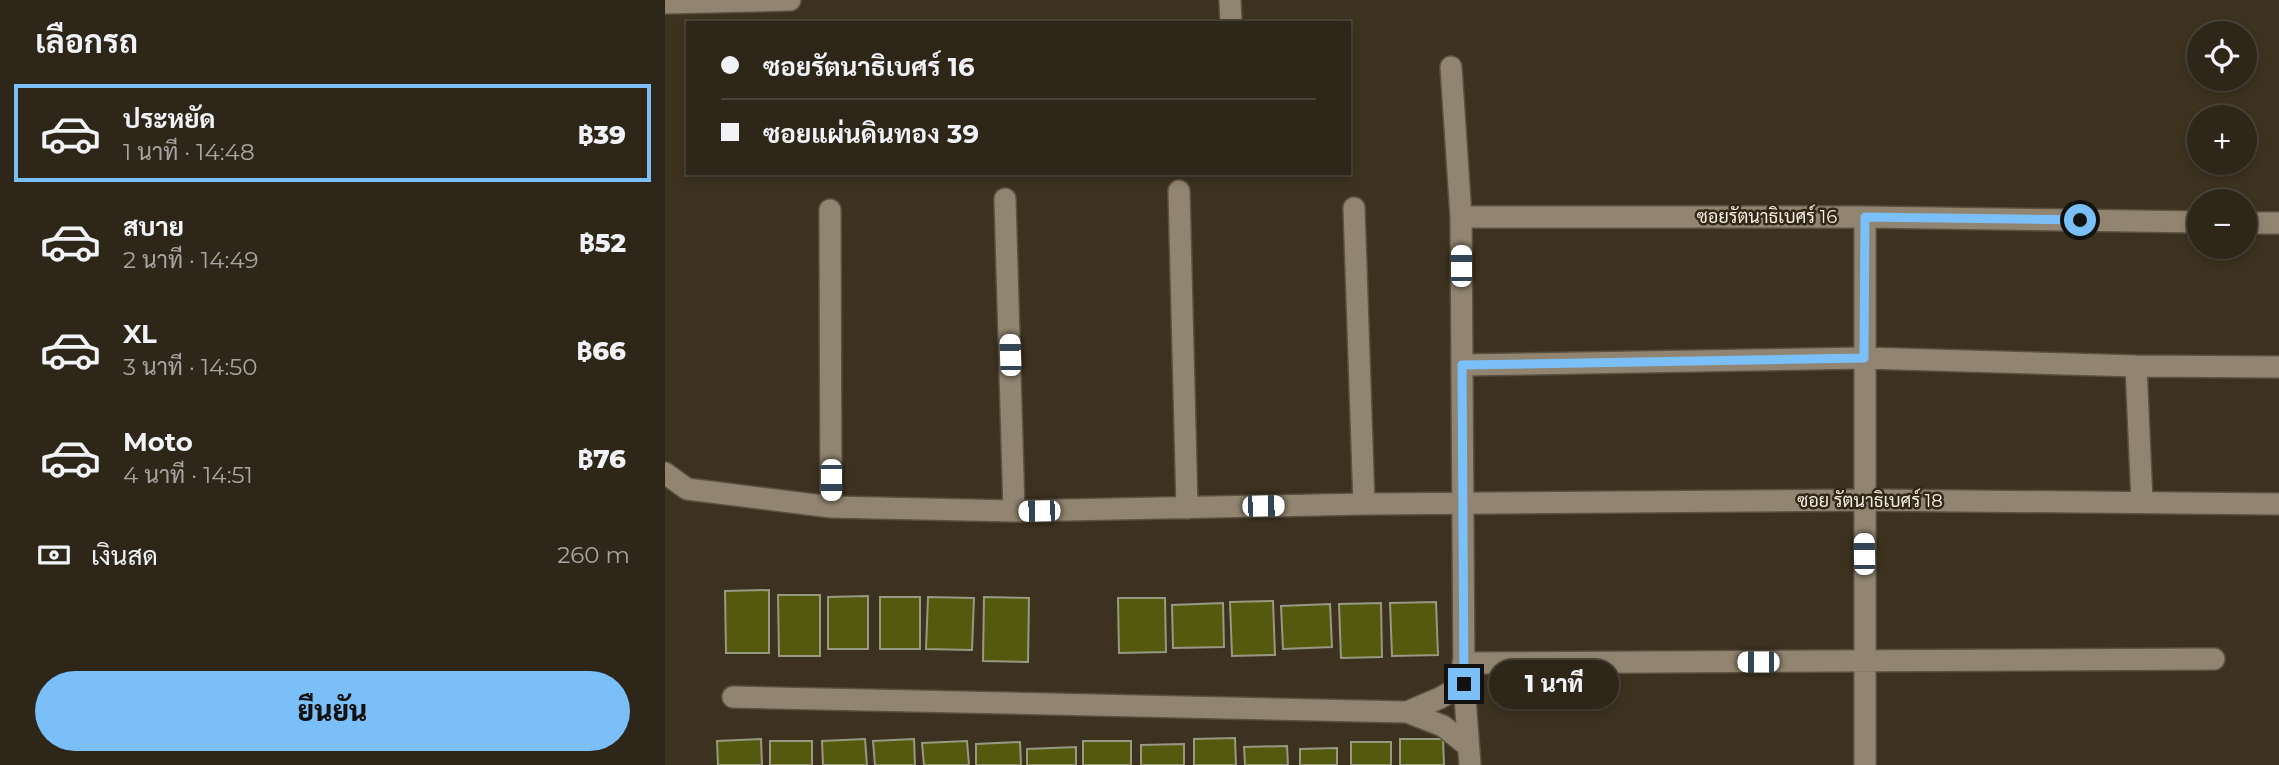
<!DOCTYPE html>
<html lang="th">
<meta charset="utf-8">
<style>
body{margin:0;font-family:Montserrat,Sarabun,sans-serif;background:#3a3225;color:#f1f3f6;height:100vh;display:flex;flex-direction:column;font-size:26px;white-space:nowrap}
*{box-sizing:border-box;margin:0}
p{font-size:23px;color:#a7a5a2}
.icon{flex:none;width:38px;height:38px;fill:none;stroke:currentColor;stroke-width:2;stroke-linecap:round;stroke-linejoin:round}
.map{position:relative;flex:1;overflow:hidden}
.panel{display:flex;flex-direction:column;background:#2e2618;width:665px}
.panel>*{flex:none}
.banner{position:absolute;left:21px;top:21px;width:665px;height:154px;border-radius:0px;box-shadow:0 4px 10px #0003,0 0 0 2px #494337;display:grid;align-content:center;height:154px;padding:0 35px;background:#2e2618}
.fabs{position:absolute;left:1522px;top:21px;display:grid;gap:14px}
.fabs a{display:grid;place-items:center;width:70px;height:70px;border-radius:50%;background:#2e2618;box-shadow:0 4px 10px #0003,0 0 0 2px #494337;font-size:35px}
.end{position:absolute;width:32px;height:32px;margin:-16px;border:9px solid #7abff8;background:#111;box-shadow:0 0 0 4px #111}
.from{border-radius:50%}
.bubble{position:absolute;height:49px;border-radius:24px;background:#2e2618;box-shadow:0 4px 10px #0003,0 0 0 2px #494337;font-size:23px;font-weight:800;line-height:49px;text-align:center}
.car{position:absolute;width:21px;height:42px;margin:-21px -10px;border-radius:9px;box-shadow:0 0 5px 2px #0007;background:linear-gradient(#fff 24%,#345 0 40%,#fff 0 76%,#345 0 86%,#fff 0)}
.banner b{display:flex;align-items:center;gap:24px;height:66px;font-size:26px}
.banner b+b{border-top:2px solid #494337}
.banner i{width:18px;height:18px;background:#f1f3f6}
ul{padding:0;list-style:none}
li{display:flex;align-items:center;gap:21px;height:98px;margin:0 14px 10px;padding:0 21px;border:4px solid transparent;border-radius:0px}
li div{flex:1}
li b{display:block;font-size:26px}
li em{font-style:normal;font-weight:800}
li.selected{border-color:#7abff8}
li>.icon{width:63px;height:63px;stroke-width:1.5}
h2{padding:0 35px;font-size:32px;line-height:84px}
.pay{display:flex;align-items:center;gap:18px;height:77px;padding:0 35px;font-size:26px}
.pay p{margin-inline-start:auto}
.cta{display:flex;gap:14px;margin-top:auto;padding:14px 35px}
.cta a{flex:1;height:80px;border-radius:42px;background:#7abff8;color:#111;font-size:28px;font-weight:800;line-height:80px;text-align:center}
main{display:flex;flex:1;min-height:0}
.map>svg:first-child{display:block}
.building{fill:#55590e;stroke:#979982;stroke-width:2}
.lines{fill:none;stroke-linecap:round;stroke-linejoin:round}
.minor-casing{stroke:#5b5141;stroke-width:24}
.minor{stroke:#918470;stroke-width:21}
.route{stroke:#7abff8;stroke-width:9}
.labels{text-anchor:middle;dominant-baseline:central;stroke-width:5;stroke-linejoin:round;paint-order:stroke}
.street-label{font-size:18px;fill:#f6efe4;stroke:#332816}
</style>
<main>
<section class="panel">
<h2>เลือกรถ</h2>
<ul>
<li class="selected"><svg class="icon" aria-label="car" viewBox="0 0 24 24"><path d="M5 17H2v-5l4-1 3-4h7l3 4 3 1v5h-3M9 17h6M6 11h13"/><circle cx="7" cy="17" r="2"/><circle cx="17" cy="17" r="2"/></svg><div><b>ประหยัด</b><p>1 นาที · 14:48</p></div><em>฿39</em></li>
<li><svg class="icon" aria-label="car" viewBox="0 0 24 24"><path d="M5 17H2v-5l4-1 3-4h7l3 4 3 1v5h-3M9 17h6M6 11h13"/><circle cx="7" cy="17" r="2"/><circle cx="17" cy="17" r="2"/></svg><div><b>สบาย</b><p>2 นาที · 14:49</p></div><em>฿52</em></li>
<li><svg class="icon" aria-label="car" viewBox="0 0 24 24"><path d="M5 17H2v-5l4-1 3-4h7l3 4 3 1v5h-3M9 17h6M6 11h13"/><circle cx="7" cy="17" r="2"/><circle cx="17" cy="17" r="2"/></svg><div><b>XL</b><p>3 นาที · 14:50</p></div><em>฿66</em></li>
<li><svg class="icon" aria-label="car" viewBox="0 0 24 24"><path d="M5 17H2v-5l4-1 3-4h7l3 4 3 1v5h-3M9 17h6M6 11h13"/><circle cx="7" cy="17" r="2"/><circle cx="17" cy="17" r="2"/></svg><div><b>Moto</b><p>4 นาที · 14:51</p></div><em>฿76</em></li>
</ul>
<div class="pay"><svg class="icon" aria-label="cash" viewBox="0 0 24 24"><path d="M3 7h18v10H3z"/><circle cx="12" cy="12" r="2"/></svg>เงินสด<p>260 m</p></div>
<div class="cta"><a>ยืนยัน</a></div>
</section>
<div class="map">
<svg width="1614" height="765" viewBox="0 0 1614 765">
<rect width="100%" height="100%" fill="#3d3220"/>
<path class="building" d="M104,590V653H61L60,591Z
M113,595H155V656H114Z
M203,596V649H163V597Z
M215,597H255V649H215Z
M263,597L309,598L307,650L261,649Z
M319,597L364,598L363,662L318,661Z
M453,598H500L501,652L454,653Z
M608,601L610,655L567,656L565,602Z
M771,602L773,655L727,656L725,603Z
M558,603L559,647L508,648L507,605Z
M716,603L717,657L676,658L674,604Z
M665,604L667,647L618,649L616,606Z
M570,738L571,765H529V739Z
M96,739L97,765H53L52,741Z
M200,739L202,765H158L157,741Z
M249,739L250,765H210L208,741Z
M735,739H778L779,765H735Z
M105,741H147V765H105Z
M302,741L304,765H259L257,743Z
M418,741H466V765H418Z
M355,742L356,765H311V744Z
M686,742H726V765H686Z
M519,744V765H476V745Z
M622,746L623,765H580L579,747Z
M411,747V765H362V749Z
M672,748V765H635V749Z"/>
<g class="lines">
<g class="minor-casing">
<path id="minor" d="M565,0L566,23
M0,3L125,0
M786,67L796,217L799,684L805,765
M514,191L522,508
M340,199L349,511
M689,208L699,504
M165,210L166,507
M796,217H1200L1535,222
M1200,217V765
M1580,223H1614
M797,365L1199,358L1471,366L1614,367
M1471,366L1477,502
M0,473L22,489L166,507L349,511L699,504L1199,500L1614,504
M798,663L1549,659
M68,697L742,712L778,726L803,746
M742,712L775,698L799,684"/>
</g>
<use href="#minor" class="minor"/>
</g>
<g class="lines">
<path class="route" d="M799,684L797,365L1199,358L1200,217L1415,220"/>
</g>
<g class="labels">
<g class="street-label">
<text x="1102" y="217">ซอยรัตนาธิเบศร์ 16</text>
<text x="1205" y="501">ซอย รัตนาธิเบศร์ 18</text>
</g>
</g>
</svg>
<div class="fabs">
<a><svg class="icon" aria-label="locate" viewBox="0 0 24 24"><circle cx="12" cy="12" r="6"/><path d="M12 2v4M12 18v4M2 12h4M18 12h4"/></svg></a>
<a>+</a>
<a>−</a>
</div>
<i class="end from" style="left:1415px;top:220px"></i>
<i class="end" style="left:799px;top:684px"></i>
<div class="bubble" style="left:824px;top:660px;width:130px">1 นาที</div>
<i class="car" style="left:796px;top:266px;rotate:0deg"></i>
<i class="car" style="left:345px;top:355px;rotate:358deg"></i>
<i class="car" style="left:166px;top:480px;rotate:180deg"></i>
<i class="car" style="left:598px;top:506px;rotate:89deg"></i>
<i class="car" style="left:374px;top:511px;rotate:269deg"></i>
<i class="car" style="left:1199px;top:554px;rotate:359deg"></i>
<i class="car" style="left:1093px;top:662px;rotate:270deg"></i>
<div class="banner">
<b><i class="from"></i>ซอยรัตนาธิเบศร์ 16</b>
<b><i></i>ซอยแผ่นดินทอง 39</b>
</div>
</div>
</main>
